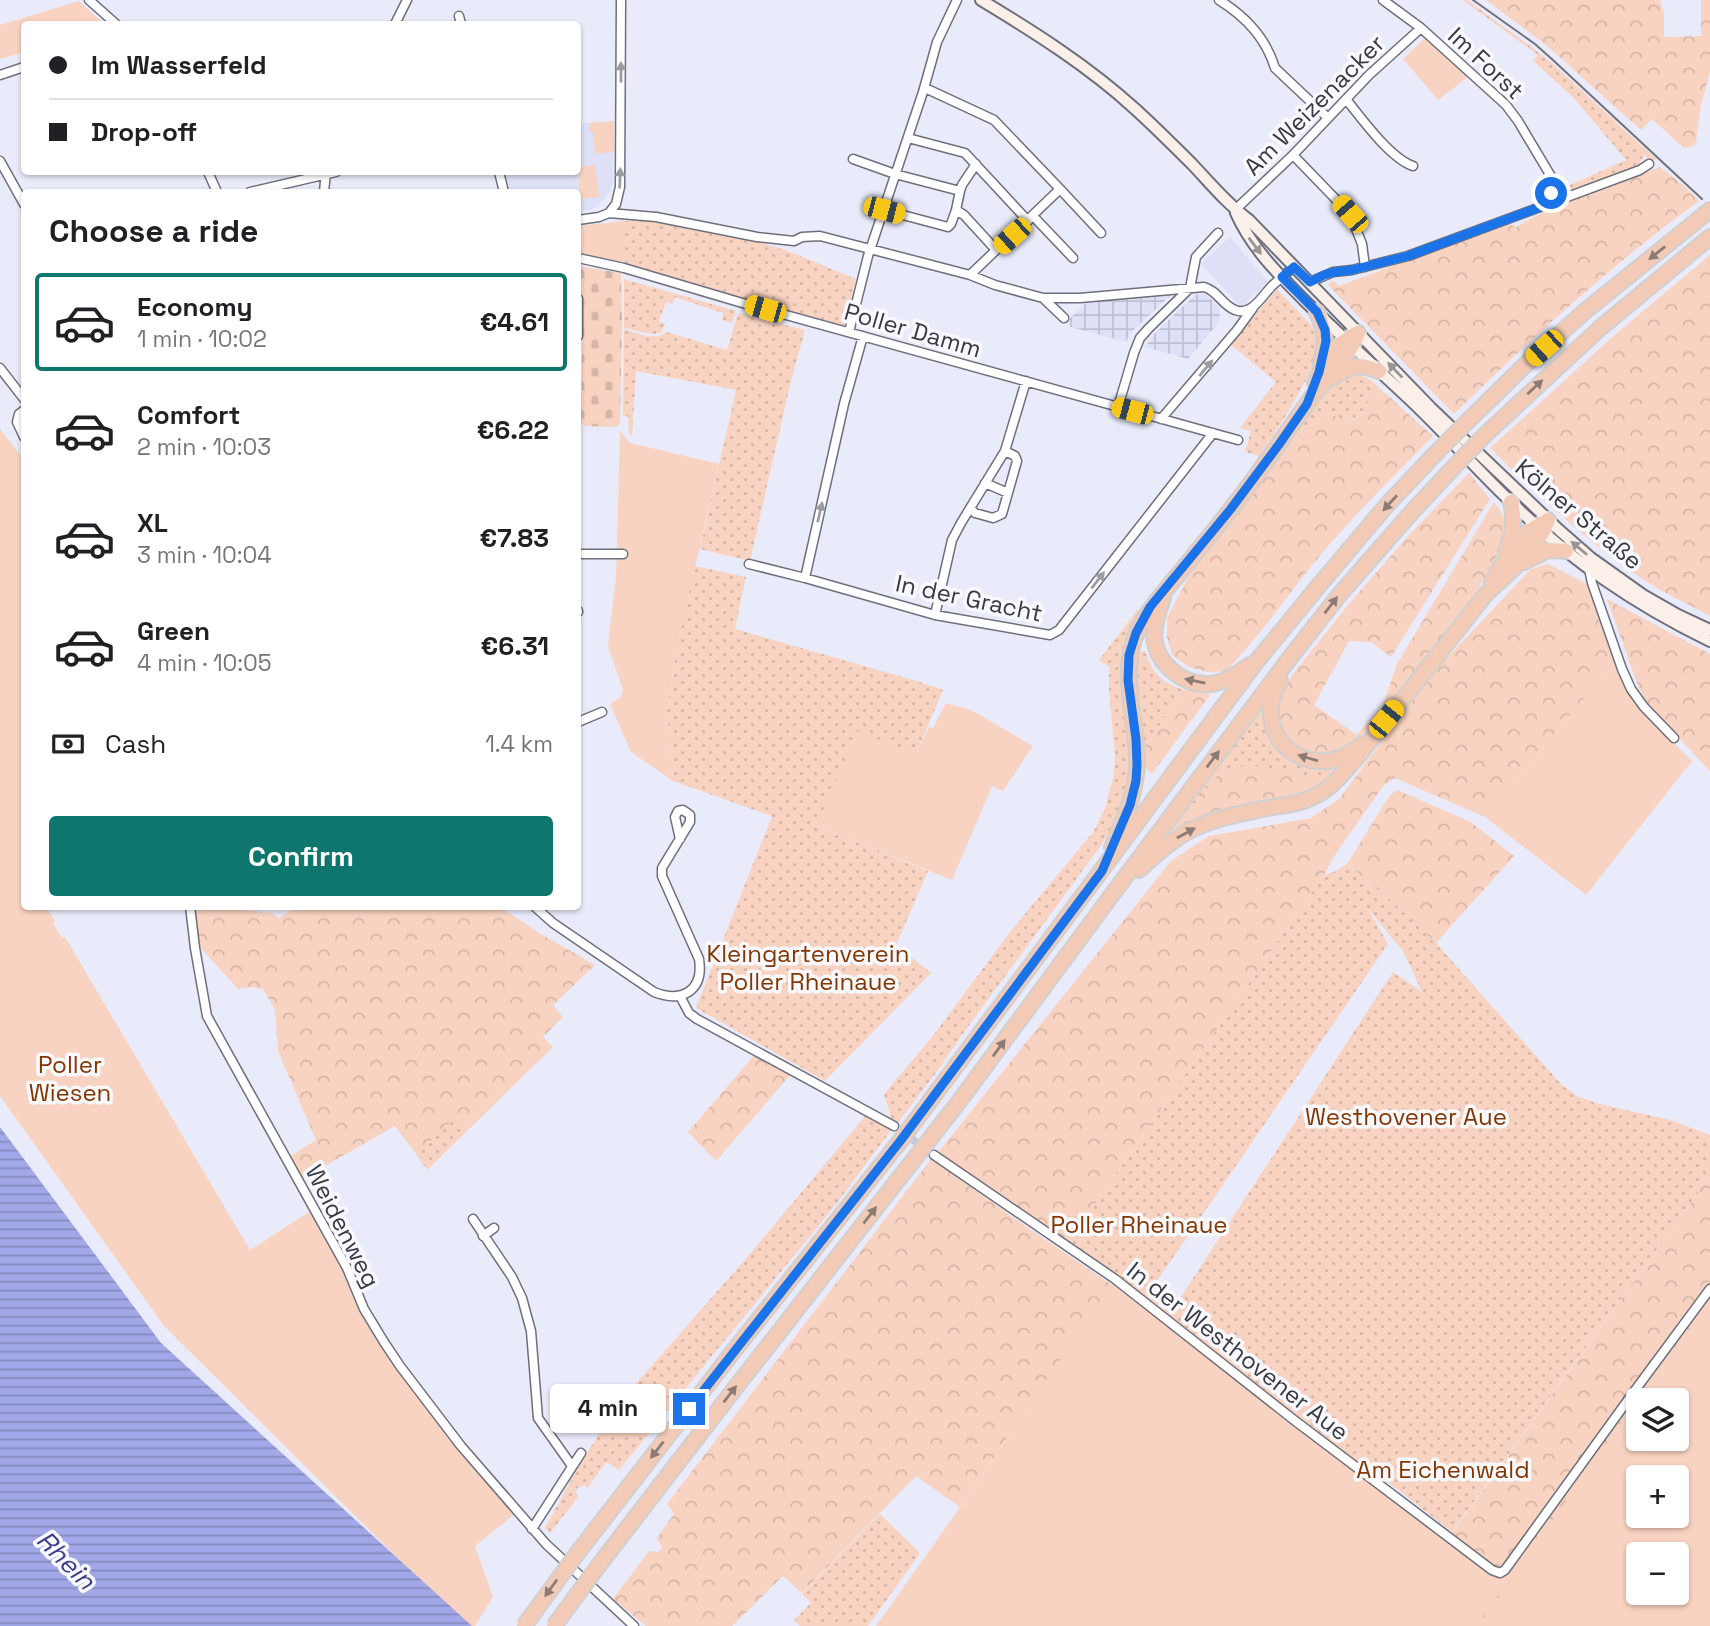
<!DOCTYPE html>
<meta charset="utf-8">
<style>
body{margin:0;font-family:"Space Grotesk",sans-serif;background:#f2f2f2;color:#202124;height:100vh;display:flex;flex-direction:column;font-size:26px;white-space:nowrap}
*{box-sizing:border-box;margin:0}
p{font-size:23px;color:#757577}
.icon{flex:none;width:38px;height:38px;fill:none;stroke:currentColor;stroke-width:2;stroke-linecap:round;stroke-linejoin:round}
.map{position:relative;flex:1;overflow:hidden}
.drawer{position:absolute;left:21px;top:189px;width:560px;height:721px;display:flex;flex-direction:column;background:#fff;border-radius:7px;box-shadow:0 2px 5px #0004}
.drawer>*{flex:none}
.top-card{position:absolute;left:21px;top:21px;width:560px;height:154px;border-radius:7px;box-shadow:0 2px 5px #0004;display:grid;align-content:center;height:154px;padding:0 28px;background:#fff}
.tools{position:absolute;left:1626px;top:1388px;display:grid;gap:14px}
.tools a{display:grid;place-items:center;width:63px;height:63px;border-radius:7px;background:#fff;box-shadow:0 2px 5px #0004;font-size:35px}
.end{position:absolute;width:32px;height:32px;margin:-16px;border:9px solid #1a73e8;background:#fff;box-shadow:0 0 0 4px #fff}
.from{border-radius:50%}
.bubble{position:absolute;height:49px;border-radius:7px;background:#fff;box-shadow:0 2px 5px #0004;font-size:23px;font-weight:700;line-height:49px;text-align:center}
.car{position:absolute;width:21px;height:42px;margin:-21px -10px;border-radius:9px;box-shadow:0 0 5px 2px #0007;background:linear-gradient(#f5c518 24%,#345 0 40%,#f5c518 0 76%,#345 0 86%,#f5c518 0)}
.top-card b{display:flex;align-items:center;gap:24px;height:66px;font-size:26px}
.top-card b+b{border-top:2px solid #e0e0e0}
.top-card i{width:18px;height:18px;background:#202124}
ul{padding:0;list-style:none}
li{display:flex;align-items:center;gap:21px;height:98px;margin:0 14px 10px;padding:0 14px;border:4px solid transparent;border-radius:7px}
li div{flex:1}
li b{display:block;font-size:26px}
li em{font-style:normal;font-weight:700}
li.active{border-color:#0f766e}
li>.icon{width:63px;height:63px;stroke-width:1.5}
h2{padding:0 28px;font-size:32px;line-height:84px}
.pay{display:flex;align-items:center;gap:18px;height:77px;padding:0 28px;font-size:26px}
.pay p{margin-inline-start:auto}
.primary-button{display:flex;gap:14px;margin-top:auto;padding:14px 28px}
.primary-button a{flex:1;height:80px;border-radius:7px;background:#0f766e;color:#fff;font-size:28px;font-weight:700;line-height:80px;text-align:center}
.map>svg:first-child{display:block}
.built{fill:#dde0f6}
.industrial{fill:url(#industrial-grid)}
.grass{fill:url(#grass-dots)}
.forest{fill:url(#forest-crowns);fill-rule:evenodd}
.cemetery{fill:url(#cemetery-stones)}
.park{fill:#f9d3c1;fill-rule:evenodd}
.water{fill:url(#water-rules)}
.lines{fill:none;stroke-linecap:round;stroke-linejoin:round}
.street-tunnel{stroke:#c6c8d5;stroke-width:8;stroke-dasharray:8 4;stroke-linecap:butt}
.street-casing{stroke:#6d6f7c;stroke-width:11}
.secondary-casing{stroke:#6d6f7c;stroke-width:14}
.highway-casing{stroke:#d0d0d1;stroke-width:18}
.street{stroke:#fff;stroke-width:8}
.secondary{stroke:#fbefe9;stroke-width:10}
.highway{stroke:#f3cab6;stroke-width:14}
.tram{stroke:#70717a;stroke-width:2}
.highway-bridge-casing{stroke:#d0d0d1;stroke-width:18;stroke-linecap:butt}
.highway-bridge{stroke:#f3cab6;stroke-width:14}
.oneway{fill:#9c9da0}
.oneway2{fill:#9a9595}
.oneway3{fill:#8d7b76}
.route{stroke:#1a73e8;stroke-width:9}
.labels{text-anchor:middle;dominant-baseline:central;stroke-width:7;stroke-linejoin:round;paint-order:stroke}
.street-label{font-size:24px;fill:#3a3b41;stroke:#f8f9ff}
.park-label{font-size:24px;fill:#843600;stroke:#f8f9ff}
.water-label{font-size:26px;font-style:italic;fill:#3f3e88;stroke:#f8f9ff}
</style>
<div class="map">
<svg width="1710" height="1626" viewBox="0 0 1710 1626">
<defs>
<pattern id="industrial-grid" width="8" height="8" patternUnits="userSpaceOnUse" patternTransform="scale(1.75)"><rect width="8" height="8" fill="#dde0f6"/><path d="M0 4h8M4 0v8" fill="none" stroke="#bec1d4"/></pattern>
<pattern id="grass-dots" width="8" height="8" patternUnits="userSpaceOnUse" patternTransform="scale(1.75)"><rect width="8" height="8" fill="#f9d3c1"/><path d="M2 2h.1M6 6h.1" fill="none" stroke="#d6b6a7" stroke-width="1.8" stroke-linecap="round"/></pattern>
<pattern id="forest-crowns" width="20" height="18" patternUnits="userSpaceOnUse" patternTransform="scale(1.75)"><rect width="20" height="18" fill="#f9d3c1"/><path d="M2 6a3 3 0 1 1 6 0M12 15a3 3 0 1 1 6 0" fill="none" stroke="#d6b6a7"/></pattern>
<pattern id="cemetery-stones" width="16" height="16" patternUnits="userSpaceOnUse" patternTransform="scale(1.75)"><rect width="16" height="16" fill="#f9d3c1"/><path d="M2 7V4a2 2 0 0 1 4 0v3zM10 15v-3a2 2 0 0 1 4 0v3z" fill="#d6b6a7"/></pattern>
<pattern id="water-rules" width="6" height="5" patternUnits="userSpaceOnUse" patternTransform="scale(1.75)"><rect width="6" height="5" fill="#a2a8e7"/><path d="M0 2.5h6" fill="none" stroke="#858abd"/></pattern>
</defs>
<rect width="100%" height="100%" fill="#e9ebfa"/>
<path class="built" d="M614,121L613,181L610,191L604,199L596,207L590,210L578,213V192H509L505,172H578V124Z
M1230,237L1268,282L1241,307L1201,264Z"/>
<path class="industrial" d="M1175,291L1130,333L1126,342L1071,327L1066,322L1088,301Z
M1201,294L1207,295L1220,308L1219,322L1188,359L1145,347L1155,333L1195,295Z"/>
<path class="grass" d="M1463,0H1467L1533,48L1553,64L1656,159L1653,162L1644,155L1638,167L1555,198L1554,193L1561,189L1626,160L1573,97L1533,61L1538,55Z
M655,219C692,226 730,233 766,244C797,253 826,267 856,279L845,324L840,326L622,265V221Z
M624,279L736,311L732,323L722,320L723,313L675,297L672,304L666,302L659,321L665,324L661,333L652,334L624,328Z
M1277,289L1312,326L1318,342L1317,360L1287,414L1259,456L1245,452L1251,431L1240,428L1276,382L1230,344Z
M738,313L805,330L789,389L750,561L700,549L736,390L636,371L632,437L629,431L628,417L623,415L624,329C638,333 655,342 667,332L727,350Z
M1351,370L1353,375C1366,373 1375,384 1384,392L1371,393L1367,408L1348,423L1329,413L1298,430L1335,381Z
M695,566L746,577L735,629L920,682L943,690L916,754L818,826L928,871L896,945L931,973L825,1081L696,1008L772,816L673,781L667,709L677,646Z
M1138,609L1139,615L1130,635L1131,756C1129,791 1118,819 1099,848L967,1028L938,1070L897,1124L892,1121L884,1094L933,1036L1010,932L1094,831L1105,808L1114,774L1115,756L1109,690V667L1099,660Z
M1145,651C1148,657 1149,662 1152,667C1158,679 1172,686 1184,690L1144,748L1138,712L1134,675L1137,653Z
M1261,706L1265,707L1294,759L1352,755L1325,784L1295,799L1198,821L1167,836Z
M1347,864L1400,908L1436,943L1561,1084L1577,1096L1596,1103L1670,1120L1710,1135V1176L1452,1532L1383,1478L1380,1481L1295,1418L1159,1310L1162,1305L1171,1312L1393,972L1422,992L1403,951L1368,909L1388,944L1148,1294L1159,1302L1156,1307L1067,1244L1324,875L1336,871Z
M867,1114L892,1129L837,1203L619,1470L609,1463H605L588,1488L584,1485L578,1487L576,1491L578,1497L550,1533L545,1528L581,1462L619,1403L744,1261Z
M455,1117L468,1130L427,1170L416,1154Z
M880,1514L920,1553L868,1626H800L794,1620L811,1603L802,1594Z"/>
<path class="forest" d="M1486,0H1660L1664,13V37L1701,36V0H1710V72L1701,105L1696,142L1694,146L1684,148L1652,119L1641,130L1546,45Z
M1660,167L1683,185L1699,201C1611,265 1532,338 1454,414L1328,285L1330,282L1334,281L1339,286L1507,223L1516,227L1543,212L1547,207Z
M1710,255V616C1684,602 1655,589 1631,571C1580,535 1534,492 1490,448L1618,332Z
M1384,392L1433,436C1394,476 1354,515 1318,558C1287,595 1260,637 1226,671L1208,672L1189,667L1172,655L1167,637V618L1194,566L1298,430L1329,413L1349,423L1367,408L1371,393Z
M1469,473L1490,499L1391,657L1371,642L1349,641L1314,705L1357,735L1383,705L1397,664L1494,502L1500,510L1506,523L1507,534L1492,566L1475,594L1387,708L1357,741L1338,751L1320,754L1299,747L1284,734L1278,710L1282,693L1293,674L1348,605L1409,535Z
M1548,564L1589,585L1616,660L1485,817L1395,778L1383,786L1333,858L1324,875L1067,1244L937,1154L1171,861L1209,836L1311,818L1340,798L1428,678L1531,569Z
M1607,599L1710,654V771L1650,707L1638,686Z
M1184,690H1203L1210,695L1152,774L1143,766L1144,748Z
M1246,765L1282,770L1313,778L1316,786L1294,798L1220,810L1185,822L1187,814L1223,768L1235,769Z
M1397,790L1471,822L1514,856L1436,943L1400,908L1347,864L1390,795Z
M298,906L500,907L541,934L595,965L553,1005L563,1017L543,1037L553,1047L468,1130L455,1118L416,1154L395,1126L302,1179L289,1157L316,1140L278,1051L275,1010L263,989L250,987L238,989L198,945L193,907H237L245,910L272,913L279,918Z
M757,1052L793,1072L716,1161L688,1132Z
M931,1159L1034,1232L1112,1285L960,1507L916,1476L802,1593L783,1576L732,1626H646L613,1599L649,1551L658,1552L662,1548L657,1538L674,1514L667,1504Z
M1710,1176V1356L1674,1626H1469L1450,1536ZM1638,1400H1676V1438H1638ZM1638,1477H1676V1516H1638ZM1638,1554H1676V1592H1638Z"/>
<path class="cemetery" d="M578,266L621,273L622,323L620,423L616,427L584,426L581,422L583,305L578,285Z"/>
<path class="park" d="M79,1L104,24H24V52L0,59V25Z
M1425,38L1468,77L1438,100L1403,59Z
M614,121V152L595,154L593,132H590L589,123Z
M595,165L599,197L580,199L578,167Z
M622,221V265L578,253V226Z
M0,429L24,460V906L47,907L55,921L53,923L62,938L65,937L250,1250L312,1210L346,1272L365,1316L515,1514L475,1546L493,1597L475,1626H466L164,1326L0,1096Z
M620,431L630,443L719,464L677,646L667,709L673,781L631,752L610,704L620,698L623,690L608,646L616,576Z
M1616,660L1645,714L1692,761L1586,895L1485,817Z
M946,703L971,710L1033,746L1003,791L992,786L952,880L818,826L856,731L916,754L929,727L933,728Z
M1112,1284L1220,1365L1505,1585L1476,1626H876L961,1506Z
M1710,1301V1626H1479L1641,1394ZM1638,1400H1676V1438H1638ZM1638,1477H1676V1516H1638ZM1638,1554H1676V1592H1638Z"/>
<path class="water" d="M0,1127L161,1343L472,1626H0Z"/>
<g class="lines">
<path class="street-tunnel" d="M902,1132L926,1149"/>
<g class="street-casing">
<path id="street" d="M89,0L116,24
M1219,0C1245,16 1266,38 1275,68L1327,117
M1383,0L1421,28L1506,105L1518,121L1552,178L1553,187L1543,206
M459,16L461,24
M395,24L407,0
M0,75L24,67
M925,88L994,120L1060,189
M1346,99C1361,118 1390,158 1413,166
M908,138L965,153L1028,221
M1293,155L1350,214L1362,244L1365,267
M853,159L895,174L960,191L962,185L976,164
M0,161L24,204
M208,172L217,192
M499,172L504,192
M960,191L956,210L964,215L996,250
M250,192L336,172
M324,192L326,172
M884,210L948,227L951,224L956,210
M1235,210L1293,155L1369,75L1421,28
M609,213L616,204L620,187L621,0
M1033,216L1073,258
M578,220L599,217L609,213L656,217L757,237L794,241L802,237L820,236L970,275L995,285L1043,298H1080L1204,287C1218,291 1222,305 1235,310C1252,317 1263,294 1273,285C1280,278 1287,273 1294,267
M578,258L624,268L739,302L1238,440
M970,275L1060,189L1101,233
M1310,282L1333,272L1352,270L1408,256L1640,170L1649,164
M1043,298L1064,318
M578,299V336
M849,332L868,256L923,92L937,42L957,0
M0,368L24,399
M1118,407L1134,353L1140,338L1149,328L1190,288L1196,257L1218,233
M24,410L19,414L17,422L24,437
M1161,419L1237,330L1253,308
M985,483L1008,493
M970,508L975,513L993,518L1002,514L1017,461L1015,456L1005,451
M578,554H623
M749,564L805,578L935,615L1050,635L1059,630L1213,433
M1589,569L1592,583L1622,669L1631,689L1644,707L1674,738
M805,578L844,404L863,336
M578,611V612
M935,615L952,540L961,523L1005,451L1026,381
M578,722L602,712
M190,906L195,948L207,1016L347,1268L364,1309L384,1342L400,1366L461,1446L546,1544L634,1626
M534,906L553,923L654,992C682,1003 704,991 699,959L662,876V868L690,822V815L683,810L678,811L675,817L680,839
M680,996L689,1013L697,1019L894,1126
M934,1155L1115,1279L1294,1420L1492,1570L1500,1573L1505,1570L1633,1393L1710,1289
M473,1219L512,1277L522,1298L531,1331L538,1418L572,1466
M483,1236L494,1228
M532,1529L581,1453"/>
</g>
<g class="secondary-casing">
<path id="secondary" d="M981,0C1034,32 1088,66 1134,108C1154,126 1173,145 1192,164C1210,183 1227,204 1249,220L1431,408L1559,530L1591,558L1643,595L1678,615L1710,630
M1236,213C1252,249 1280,276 1308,304C1340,335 1373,365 1405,395C1442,429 1474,467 1510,501C1571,561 1634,604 1710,641"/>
</g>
<g class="highway-casing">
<path id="highway" d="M1317,312C1327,336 1326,339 1321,364
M1333,377C1352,365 1358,363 1379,371
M1315,383C1325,358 1335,345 1358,333
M1470,419L1524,366L1584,312L1710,210
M1486,434L1600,328L1710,237
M1506,552C1513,534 1515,521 1511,502
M1524,562L1548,550L1566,551
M1492,583L1501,566L1527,533L1548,520
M1163,598C1159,610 1154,623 1154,636C1156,664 1183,686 1211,684C1226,682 1238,673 1250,665
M1280,680C1276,689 1272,697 1271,706C1267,744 1305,771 1340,758C1348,755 1356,749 1363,744
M1112,847C1124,819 1137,792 1137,761C1137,718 1118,671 1138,630C1146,613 1156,602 1168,587C1188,563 1208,538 1228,513C1258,476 1284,435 1312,397C1328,376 1349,357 1358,333
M1139,870C1160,850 1182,831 1210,822C1229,815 1249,812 1268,808C1284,805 1301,804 1315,796C1332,788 1343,773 1355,760L1486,594C1508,574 1538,548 1548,520
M579,1551L736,1348L901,1140L1257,661L1321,583L1387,505L1436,453
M599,1565L729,1396L958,1103L1114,892L1289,659L1340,594L1411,513L1453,468"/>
</g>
<use href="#street" class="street"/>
<use href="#secondary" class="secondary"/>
<use href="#highway" class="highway"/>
<path class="tram" d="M1473,0L1535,44L1554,61L1702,199"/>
<g class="highway-bridge-casing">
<path id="highway-bridge" d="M1436,453L1470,419
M1453,468L1486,434
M524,1626L579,1551
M554,1626L599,1565"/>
</g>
<use href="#highway-bridge" class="highway-bridge"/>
</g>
<defs><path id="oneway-solid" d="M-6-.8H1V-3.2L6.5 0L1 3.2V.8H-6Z" transform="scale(1.75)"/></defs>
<g class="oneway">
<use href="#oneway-solid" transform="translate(621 72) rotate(-90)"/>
<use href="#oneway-solid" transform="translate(620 178) rotate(-88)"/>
<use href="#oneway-solid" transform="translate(1206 368) rotate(-50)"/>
<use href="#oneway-solid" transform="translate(820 512) rotate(-77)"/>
<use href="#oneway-solid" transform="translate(1098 580) rotate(-52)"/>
</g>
<g class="oneway2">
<use href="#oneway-solid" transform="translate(1255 246) rotate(53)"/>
<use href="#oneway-solid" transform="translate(1395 370) rotate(-134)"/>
<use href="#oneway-solid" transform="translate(1579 548) rotate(-140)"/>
</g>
<g class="oneway3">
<use href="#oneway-solid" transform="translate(1657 253) rotate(141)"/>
<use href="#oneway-solid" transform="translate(1535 387) rotate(-43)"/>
<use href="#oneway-solid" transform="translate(1390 503) rotate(132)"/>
<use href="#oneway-solid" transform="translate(1331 605) rotate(-52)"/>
<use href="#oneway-solid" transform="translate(1195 681) rotate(-168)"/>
<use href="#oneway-solid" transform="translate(1308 758) rotate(-164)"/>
<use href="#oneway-solid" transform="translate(1213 759) rotate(-53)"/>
<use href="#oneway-solid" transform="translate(1186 833) rotate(-29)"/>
<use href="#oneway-solid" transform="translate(999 1048) rotate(-54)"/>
<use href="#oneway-solid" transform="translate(870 1215) rotate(-52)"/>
<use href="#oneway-solid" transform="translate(730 1394) rotate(-52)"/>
<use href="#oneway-solid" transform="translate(657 1450) rotate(128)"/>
<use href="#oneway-solid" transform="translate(551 1588) rotate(126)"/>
</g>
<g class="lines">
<path class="route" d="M689,1409L901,1140L1102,871L1130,805L1136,781L1137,764L1136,739L1128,680L1129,655L1136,633L1150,607L1230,510L1280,443L1307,404L1319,372L1326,341L1325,330L1317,312L1282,277L1294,267L1310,282L1324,275L1334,272L1352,270L1408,256L1543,206L1551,193"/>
</g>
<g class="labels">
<g class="street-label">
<text transform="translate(1486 63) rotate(43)">Im Forst</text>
<text transform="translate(1314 105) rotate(-45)">Am Weizenacker</text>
<text transform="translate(913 330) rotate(16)">Poller Damm</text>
<text transform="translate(1579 514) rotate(40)">Kölner Straße</text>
<text transform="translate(969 598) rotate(12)">In der Gracht</text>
<text transform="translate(343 1226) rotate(63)">Weidenweg</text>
<text transform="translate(1238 1351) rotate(38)">In der Westhovener Aue</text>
</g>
<g class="park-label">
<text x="808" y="953">Kleingartenverein<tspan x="808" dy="28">Poller Rheinaue</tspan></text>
<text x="70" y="1064">Poller<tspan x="70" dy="28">Wiesen</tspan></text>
<text x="1406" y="1116">Westhovener Aue</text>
<text x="1139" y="1224">Poller Rheinaue</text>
<text x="1443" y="1469">Am Eichenwald</text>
</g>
<g class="water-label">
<text transform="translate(66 1560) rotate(45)">Rhein</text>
</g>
</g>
</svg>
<div class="tools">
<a><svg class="icon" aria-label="layers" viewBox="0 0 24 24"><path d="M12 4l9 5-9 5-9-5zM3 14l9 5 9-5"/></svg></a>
<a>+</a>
<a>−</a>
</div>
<i class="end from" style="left:1551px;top:193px"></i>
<i class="end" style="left:689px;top:1409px"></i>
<div class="bubble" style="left:550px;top:1384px;width:116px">4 min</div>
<i class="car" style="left:884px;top:210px;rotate:105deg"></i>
<i class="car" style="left:1350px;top:214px;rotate:319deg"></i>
<i class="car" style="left:1012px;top:236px;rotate:228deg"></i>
<i class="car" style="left:765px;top:309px;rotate:286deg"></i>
<i class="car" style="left:1544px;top:348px;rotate:228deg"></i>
<i class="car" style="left:1132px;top:411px;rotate:285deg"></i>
<i class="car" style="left:1386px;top:719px;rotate:39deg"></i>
<div class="top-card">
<b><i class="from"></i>Im Wasserfeld</b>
<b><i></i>Drop-off</b>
</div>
<section class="drawer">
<h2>Choose a ride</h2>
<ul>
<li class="active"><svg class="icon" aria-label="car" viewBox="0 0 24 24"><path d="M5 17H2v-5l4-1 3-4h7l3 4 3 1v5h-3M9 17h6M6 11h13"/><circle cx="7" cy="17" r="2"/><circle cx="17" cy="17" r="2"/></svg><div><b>Economy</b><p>1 min · 10:02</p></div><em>€4.61</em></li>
<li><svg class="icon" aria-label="car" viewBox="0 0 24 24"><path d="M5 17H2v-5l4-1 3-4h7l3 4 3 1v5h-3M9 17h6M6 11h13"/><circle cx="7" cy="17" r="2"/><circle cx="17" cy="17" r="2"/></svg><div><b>Comfort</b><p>2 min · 10:03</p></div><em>€6.22</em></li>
<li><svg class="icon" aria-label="car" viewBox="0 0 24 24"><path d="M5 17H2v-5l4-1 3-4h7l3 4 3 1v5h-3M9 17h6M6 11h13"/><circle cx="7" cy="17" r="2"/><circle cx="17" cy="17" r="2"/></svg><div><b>XL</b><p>3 min · 10:04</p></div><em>€7.83</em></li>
<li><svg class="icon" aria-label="car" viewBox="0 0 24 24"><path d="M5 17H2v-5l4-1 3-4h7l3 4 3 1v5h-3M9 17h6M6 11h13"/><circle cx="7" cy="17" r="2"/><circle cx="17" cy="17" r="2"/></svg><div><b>Green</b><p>4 min · 10:05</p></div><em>€6.31</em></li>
</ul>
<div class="pay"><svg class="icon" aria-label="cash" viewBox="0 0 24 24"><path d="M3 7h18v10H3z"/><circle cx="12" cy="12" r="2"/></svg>Cash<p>1.4 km</p></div>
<div class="primary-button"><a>Confirm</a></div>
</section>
</div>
